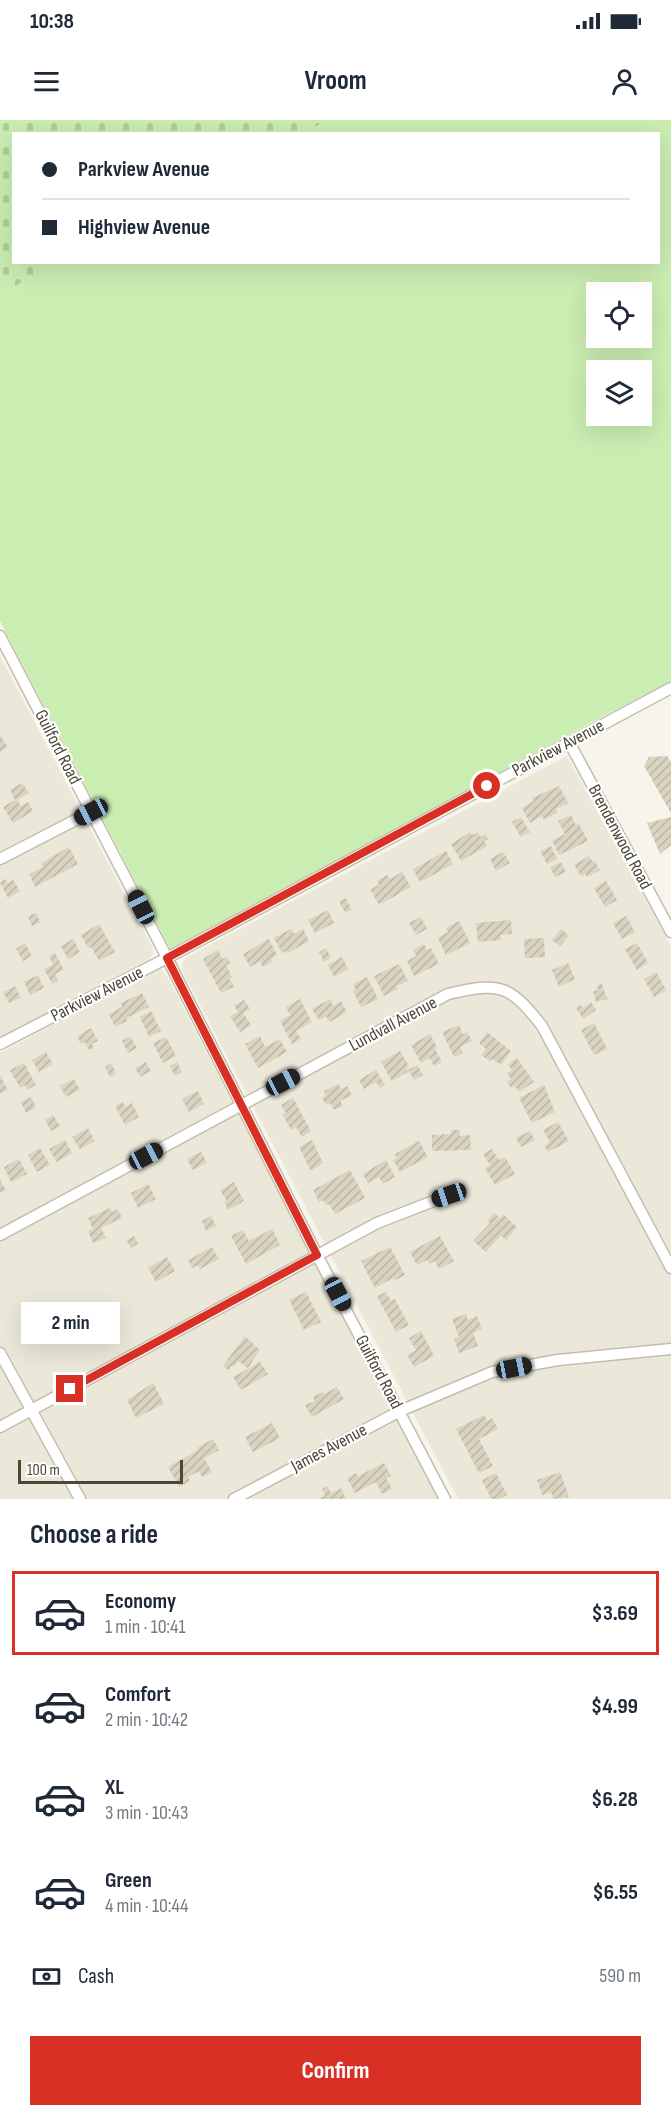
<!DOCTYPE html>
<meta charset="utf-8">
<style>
body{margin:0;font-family:"Sofia Sans Condensed",sans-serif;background:#f2f2f3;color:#1f2937;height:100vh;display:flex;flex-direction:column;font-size:22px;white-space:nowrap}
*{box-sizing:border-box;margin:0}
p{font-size:20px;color:#747a83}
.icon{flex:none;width:33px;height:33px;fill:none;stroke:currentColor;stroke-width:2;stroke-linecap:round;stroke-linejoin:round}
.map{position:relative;height:1379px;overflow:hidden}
.details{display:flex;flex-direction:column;background:#fff;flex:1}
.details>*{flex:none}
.guide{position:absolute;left:12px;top:12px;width:648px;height:132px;border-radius:0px;box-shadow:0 6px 24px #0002;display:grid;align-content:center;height:132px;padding:0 30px;background:#fff}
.buttons{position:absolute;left:586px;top:162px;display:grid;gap:12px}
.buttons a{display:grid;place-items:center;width:66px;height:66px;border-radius:0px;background:#fff;box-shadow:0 6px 24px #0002;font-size:30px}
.scale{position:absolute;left:18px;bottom:15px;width:165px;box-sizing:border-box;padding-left:6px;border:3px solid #4c4738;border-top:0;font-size:16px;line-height:21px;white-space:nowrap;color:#4c4738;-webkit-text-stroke:4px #fff;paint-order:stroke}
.end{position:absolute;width:27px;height:27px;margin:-14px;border:8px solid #d93025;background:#fff;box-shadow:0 0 0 3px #fff}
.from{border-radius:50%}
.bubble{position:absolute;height:42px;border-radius:0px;background:#fff;box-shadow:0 6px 24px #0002;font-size:20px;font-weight:700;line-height:42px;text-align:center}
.car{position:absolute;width:18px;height:36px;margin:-18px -9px;border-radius:8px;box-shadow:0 0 4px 2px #0007;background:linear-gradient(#222 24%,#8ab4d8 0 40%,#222 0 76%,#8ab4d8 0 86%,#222 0)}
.guide b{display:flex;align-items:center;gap:21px;height:57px;font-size:22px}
.guide b+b{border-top:2px solid #e0e1e3}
.guide i{width:15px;height:15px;background:#1f2937}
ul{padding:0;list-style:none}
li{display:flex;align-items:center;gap:18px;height:84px;margin:0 12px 9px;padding:0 18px;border:3px solid transparent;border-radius:0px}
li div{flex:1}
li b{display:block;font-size:22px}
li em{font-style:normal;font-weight:700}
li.current{border-color:#d93025}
li>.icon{width:54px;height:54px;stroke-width:1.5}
h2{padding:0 30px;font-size:27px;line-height:72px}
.pay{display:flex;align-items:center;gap:15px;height:66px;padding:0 30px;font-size:22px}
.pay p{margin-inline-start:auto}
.button{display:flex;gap:12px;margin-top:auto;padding:12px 30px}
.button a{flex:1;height:69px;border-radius:0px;background:#d93025;color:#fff;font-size:24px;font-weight:700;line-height:69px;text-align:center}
.status{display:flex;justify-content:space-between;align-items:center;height:42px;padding:0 30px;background:#fff;direction:ltr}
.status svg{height:16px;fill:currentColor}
header{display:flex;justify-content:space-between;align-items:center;height:78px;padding:0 30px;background:#fff;font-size:27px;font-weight:700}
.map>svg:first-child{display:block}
.residential{fill:#ebe8d9}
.grass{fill:#caedb2;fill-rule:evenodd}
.cemetery{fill:url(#cemetery-stones)}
.building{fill:url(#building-hatch)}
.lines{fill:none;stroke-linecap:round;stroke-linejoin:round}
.minor-casing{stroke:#c3beac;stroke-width:13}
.minor{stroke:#fff;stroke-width:10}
.route{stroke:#d93025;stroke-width:8}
.labels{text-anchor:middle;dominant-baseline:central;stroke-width:4.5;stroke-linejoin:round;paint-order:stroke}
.street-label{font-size:18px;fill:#4c4738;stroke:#fff}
</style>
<div class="status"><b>10:38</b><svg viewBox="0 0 49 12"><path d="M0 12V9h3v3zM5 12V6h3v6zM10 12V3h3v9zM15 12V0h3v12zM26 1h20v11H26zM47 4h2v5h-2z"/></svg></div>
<header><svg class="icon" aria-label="menu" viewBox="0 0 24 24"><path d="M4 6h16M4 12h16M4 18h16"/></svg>Vroom<svg class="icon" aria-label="person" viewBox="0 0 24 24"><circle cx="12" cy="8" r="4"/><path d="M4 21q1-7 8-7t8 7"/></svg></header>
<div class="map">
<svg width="671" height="1379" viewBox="0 0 671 1379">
<defs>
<pattern id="cemetery-stones" width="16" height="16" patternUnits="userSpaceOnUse" patternTransform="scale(1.5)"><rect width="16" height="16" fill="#caedb2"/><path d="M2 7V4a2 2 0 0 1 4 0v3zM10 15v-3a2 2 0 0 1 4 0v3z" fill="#afcd9a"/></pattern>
<pattern id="building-hatch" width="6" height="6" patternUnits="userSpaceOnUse" patternTransform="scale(1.5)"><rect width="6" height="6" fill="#d9d3bf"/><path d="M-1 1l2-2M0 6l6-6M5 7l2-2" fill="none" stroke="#bcb6a5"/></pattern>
</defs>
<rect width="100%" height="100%" fill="#f6f4eb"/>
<path class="residential" d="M0,536L153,829V834L149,839L0,918Z
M567,636L671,826V1379H458L182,850V844L187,837Z
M161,849L168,858L439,1379H0V933L156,850Z"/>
<path class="grass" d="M327,0H671V561L588,604L180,831L172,832L0,501V174L59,142H658V14L302,13ZM597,172H642V218H597ZM597,250H642V296H597Z"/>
<path class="cemetery" d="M0,0H327L302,14H14V142L59,143L0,174Z"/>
<path class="building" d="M0,615L8,627L0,632Z
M667,636L671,642V693L644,646L649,637Z
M22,663L29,673L17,680L21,686L28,682L33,691L13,703L3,687L15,680L10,670Z
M559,666L568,683L556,689L558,692L544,700L542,696L530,703L522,688L534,681L532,678Z
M571,695L576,705L579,704L588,721L559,735L552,721L565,714L558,701Z
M521,697L530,712L521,717L512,702Z
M671,697V725L660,734L647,703Z
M470,712L472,715L478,712L481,717L485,714L488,719L484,721L487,726L461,741L451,724Z
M551,726L557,739L547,744L540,731Z
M69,727L78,744L35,767L29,754L43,747L41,743Z
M446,731L453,744L420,762L413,749Z
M503,732L510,743L496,751L490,739Z
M589,736L593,742L595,741L600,750L587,757L585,754L581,756L574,745Z
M561,742L566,752L555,757L550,747Z
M402,752L411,767L379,785L370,769L379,765L377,761L387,755L390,759Z
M5,759L8,763L13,760L20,771L8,778L0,763Z
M606,761L617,780L605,787L594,768Z
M346,778L352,790L345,793L339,781Z
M328,790L334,803L315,813L308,800Z
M36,793L40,802L32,806L28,797Z
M626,796L635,812L622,819L613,803Z
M421,797L427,809L416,815L409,803Z
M511,800L512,814L500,815L501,820L478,822L476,803Z
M459,801L470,823L446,835L438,818L448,812L446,808Z
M99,804L115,832L99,841L91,827L88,828L81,815Z
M291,809L294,814L303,809L309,821L288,833L286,831L282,833L274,818Z
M561,809L569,815L560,826L552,820Z
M544,818L545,837L525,838L524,819Z
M73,819L80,832L68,839L61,826Z
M269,819L277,835L271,839L273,841L263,847L260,841L250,847L243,834Z
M25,823L32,836L23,841L16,829Z
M637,823L648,843L637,850L625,829Z
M424,824L427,830L431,828L439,844L414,856L407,841L416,836L413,830Z
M326,828L331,838L324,842L319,832Z
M218,830L222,839L227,837L230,843L226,845L232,857L229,858L234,867L221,873L203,839Z
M55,833L64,850L55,854L58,860L52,864L44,849L53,845L49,836Z
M342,837L348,849L334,857L328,845Z
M568,843L575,859L559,867L552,850Z
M399,844L408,861L396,866L398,869L384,876L374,856Z
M656,852L666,870L654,877L644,859Z
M38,855L44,868L30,875L24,862Z
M367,857L378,879L361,887L353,871L356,870L353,864Z
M602,864L607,879L596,882L593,871L598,870L597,865Z
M15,866L21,878L9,883L3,872Z
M142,873L149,887L126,898L127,901L115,907L109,894L122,887L121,883Z
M300,879L312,902L296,911L301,919L292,924L280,901L290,895L286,887Z
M330,879L333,886L341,881L347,892L330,902L326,896L319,900L312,889Z
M244,880L250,889L243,893L251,905L240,912L230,896L238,892L234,885Z
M591,882L596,890L583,899L576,888L580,885L583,888Z
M151,891L161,911L149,917L140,897Z
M594,903L607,929L594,935L581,910Z
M459,905L463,914L467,912L472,921L460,927L463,933L454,937L442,912Z
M91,908L98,921L92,924L94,928L89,930L85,922L81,924L77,916Z
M487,912L511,931L501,945L492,939L490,941L481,935L486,929L479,923Z
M430,914L437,927L435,929L442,942L434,946L430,938L421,943L411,925Z
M130,916L137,928L128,933L122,921Z
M260,916L265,927L280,919L287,932L258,948L245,924Z
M166,917L176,936L163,943L153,923Z
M400,931L409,946L406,948L408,952L392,961L381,942Z
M46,932L53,944L39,952L32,940Z
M517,938L534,962L519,972L515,966L511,968L507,962L511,959L507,953L512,950L508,944Z
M146,942L151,951L140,957L135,948Z
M177,942L182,952L175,956L170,946Z
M24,943L36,965L27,970L25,965L20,968L10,950Z
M111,943L116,954L110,957L105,947Z
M417,945L423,955L414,960L408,950Z
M376,950L385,965L380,968L376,962L364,969L359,960Z
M0,955L8,970L0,974Z
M74,959L80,970L66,977L60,966Z
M339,964L341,969L347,966L352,975L340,981L343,986L334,990L330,983L326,985L322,978L326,975L324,971Z
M544,965L555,992L532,1003L519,978Z
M198,971L204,984L189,992L182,979Z
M31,977L36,988L26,993L21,982Z
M293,978L311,1011L302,1017L296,1007L291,1010L283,995L286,993L281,985Z
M123,982L125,987L132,983L139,997L125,1005L115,986Z
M53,995L60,1006L51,1011L45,1000Z
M558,1002L569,1021L548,1032L544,1026L550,1022L543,1010Z
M88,1008L95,1021L80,1029L72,1017Z
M451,1010H460V1016L470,1015L471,1030L432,1031V1015L451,1014Z
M530,1011L535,1020L521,1027L516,1018Z
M65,1020L72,1033L57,1042L49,1029Z
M312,1020L323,1043L311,1051L299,1027Z
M419,1021L428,1037L400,1052L393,1040L397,1038L395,1034Z
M40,1028L50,1045L37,1052L28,1035Z
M492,1029L499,1040L505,1037L515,1054L495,1065L485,1048L490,1045L483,1034Z
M201,1032L207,1043L193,1050L187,1039Z
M19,1039L27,1054L11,1062L4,1047Z
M386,1040L395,1057L383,1064L379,1057L368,1063L363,1054Z
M350,1050L365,1078L335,1094L329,1084L326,1085L323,1080L319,1082L313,1070Z
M0,1060L6,1070L0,1073Z
M234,1062L244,1081L228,1090L224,1082L227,1081L220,1070Z
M148,1064L156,1079L138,1088L131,1073Z
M110,1088L112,1092L118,1089L122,1098L101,1108L106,1118L93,1123L88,1111L93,1109L88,1098Z
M494,1093L500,1098L503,1094L517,1107L506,1120L501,1115L486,1132L473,1121L490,1103L487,1101Z
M211,1096L216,1106L206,1111L202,1101Z
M272,1109L280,1125L246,1144L231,1116L243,1110L249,1121Z
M134,1116L138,1124L131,1128L126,1120Z
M440,1116L454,1141L439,1149L435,1141L429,1144L427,1140L417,1145L410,1132Z
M212,1127L219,1139L200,1149L198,1145L192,1148L188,1140Z
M390,1127L405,1155L394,1161L393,1158L375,1168L361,1141Z
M167,1137L175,1151L156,1162L148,1148Z
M306,1172L321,1202L304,1210L289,1180Z
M386,1172L391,1181L395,1179L409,1205L396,1212L377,1176Z
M466,1194L468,1200L477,1196L482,1209L473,1213L478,1226L459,1233L454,1219L459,1217L452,1199Z
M421,1211L434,1236L414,1247L407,1235L416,1230L409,1218Z
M245,1216L260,1230L248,1248L238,1241L234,1247L232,1245L228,1250L223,1246Z
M260,1242L268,1254L241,1270L233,1257Z
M153,1263L164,1284L136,1298L127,1280Z
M337,1267L344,1279L312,1297L305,1285L315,1281L313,1277L323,1272L324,1274Z
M484,1295L487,1301L492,1298L498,1309L479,1319L493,1346L479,1353L456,1309Z
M272,1303L280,1318L253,1332L245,1317Z
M213,1319L219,1330L204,1338L212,1352L202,1357L199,1351L188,1357L190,1361L179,1367L168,1347L198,1330L197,1328Z
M384,1343L391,1356L386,1358L392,1369L382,1374L376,1362L355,1373L347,1358L356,1353L358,1356Z
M560,1352L569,1377L553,1379L551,1372L542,1375L537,1360Z
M496,1353L507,1375L500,1379H491L482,1360Z
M327,1366L331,1373L341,1368L346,1379H319L325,1376L322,1369Z"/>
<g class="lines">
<g class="minor-casing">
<path id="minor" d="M0,516L161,826L317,1135L445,1379
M569,622L671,812
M0,739L91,692
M0,924L167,838L671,568
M0,1115L448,874C500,862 509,864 542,906L671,1148
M0,1233L80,1379
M0,1307L377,1103L449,1075
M234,1379L400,1291L492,1252L558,1240L671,1229"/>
</g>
<use href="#minor" class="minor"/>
</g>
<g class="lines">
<path class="route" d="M70,1269L317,1135L167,838L487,666"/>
</g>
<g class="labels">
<g class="street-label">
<text transform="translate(58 627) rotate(63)">Guilford Road</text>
<text transform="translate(558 628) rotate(-28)">Parkview Avenue</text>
<text transform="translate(620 717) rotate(62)">Brendenwood Road</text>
<text transform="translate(97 874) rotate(-27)">Parkview Avenue</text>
<text transform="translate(393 904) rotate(-28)">Lundvall Avenue</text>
<text transform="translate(379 1252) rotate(62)">Guilford Road</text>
<text transform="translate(329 1328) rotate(-28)">James Avenue</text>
</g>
</g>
</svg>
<div class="buttons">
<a><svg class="icon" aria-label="locate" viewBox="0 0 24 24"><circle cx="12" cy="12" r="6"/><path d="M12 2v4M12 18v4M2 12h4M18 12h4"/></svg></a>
<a><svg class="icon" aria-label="layers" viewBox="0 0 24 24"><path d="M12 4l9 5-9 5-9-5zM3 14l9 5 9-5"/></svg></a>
</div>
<div class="scale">100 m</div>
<i class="end from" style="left:487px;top:666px"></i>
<i class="end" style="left:70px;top:1269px"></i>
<div class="bubble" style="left:21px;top:1182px;width:99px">2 min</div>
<i class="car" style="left:91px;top:692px;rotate:242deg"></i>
<i class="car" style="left:141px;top:787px;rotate:333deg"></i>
<i class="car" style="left:283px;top:962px;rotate:62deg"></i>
<i class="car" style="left:146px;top:1036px;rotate:62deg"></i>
<i class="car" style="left:449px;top:1075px;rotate:251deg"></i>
<i class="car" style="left:338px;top:1174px;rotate:152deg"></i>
<i class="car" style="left:514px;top:1248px;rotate:79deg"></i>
<div class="guide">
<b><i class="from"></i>Parkview Avenue</b>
<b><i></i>Highview Avenue</b>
</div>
</div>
<section class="details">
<h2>Choose a ride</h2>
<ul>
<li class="current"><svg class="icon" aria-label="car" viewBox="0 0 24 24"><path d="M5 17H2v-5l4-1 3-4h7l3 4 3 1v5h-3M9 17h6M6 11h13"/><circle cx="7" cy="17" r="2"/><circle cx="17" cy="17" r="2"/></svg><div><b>Economy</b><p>1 min · 10:41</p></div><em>$3.69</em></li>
<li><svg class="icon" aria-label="car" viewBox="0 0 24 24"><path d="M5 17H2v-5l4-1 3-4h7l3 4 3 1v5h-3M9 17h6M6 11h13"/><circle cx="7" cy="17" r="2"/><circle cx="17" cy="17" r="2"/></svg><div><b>Comfort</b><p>2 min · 10:42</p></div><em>$4.99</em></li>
<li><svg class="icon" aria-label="car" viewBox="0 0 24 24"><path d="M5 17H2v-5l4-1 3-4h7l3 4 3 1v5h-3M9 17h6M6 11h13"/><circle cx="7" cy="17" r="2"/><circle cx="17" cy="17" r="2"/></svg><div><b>XL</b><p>3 min · 10:43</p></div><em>$6.28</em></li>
<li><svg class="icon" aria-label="car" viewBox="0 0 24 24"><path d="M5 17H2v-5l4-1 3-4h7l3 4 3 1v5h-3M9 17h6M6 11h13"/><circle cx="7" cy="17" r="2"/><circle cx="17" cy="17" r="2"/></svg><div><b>Green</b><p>4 min · 10:44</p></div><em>$6.55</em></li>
</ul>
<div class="pay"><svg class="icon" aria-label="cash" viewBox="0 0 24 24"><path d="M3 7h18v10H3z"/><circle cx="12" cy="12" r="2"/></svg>Cash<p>590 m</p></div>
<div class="button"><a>Confirm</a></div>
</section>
